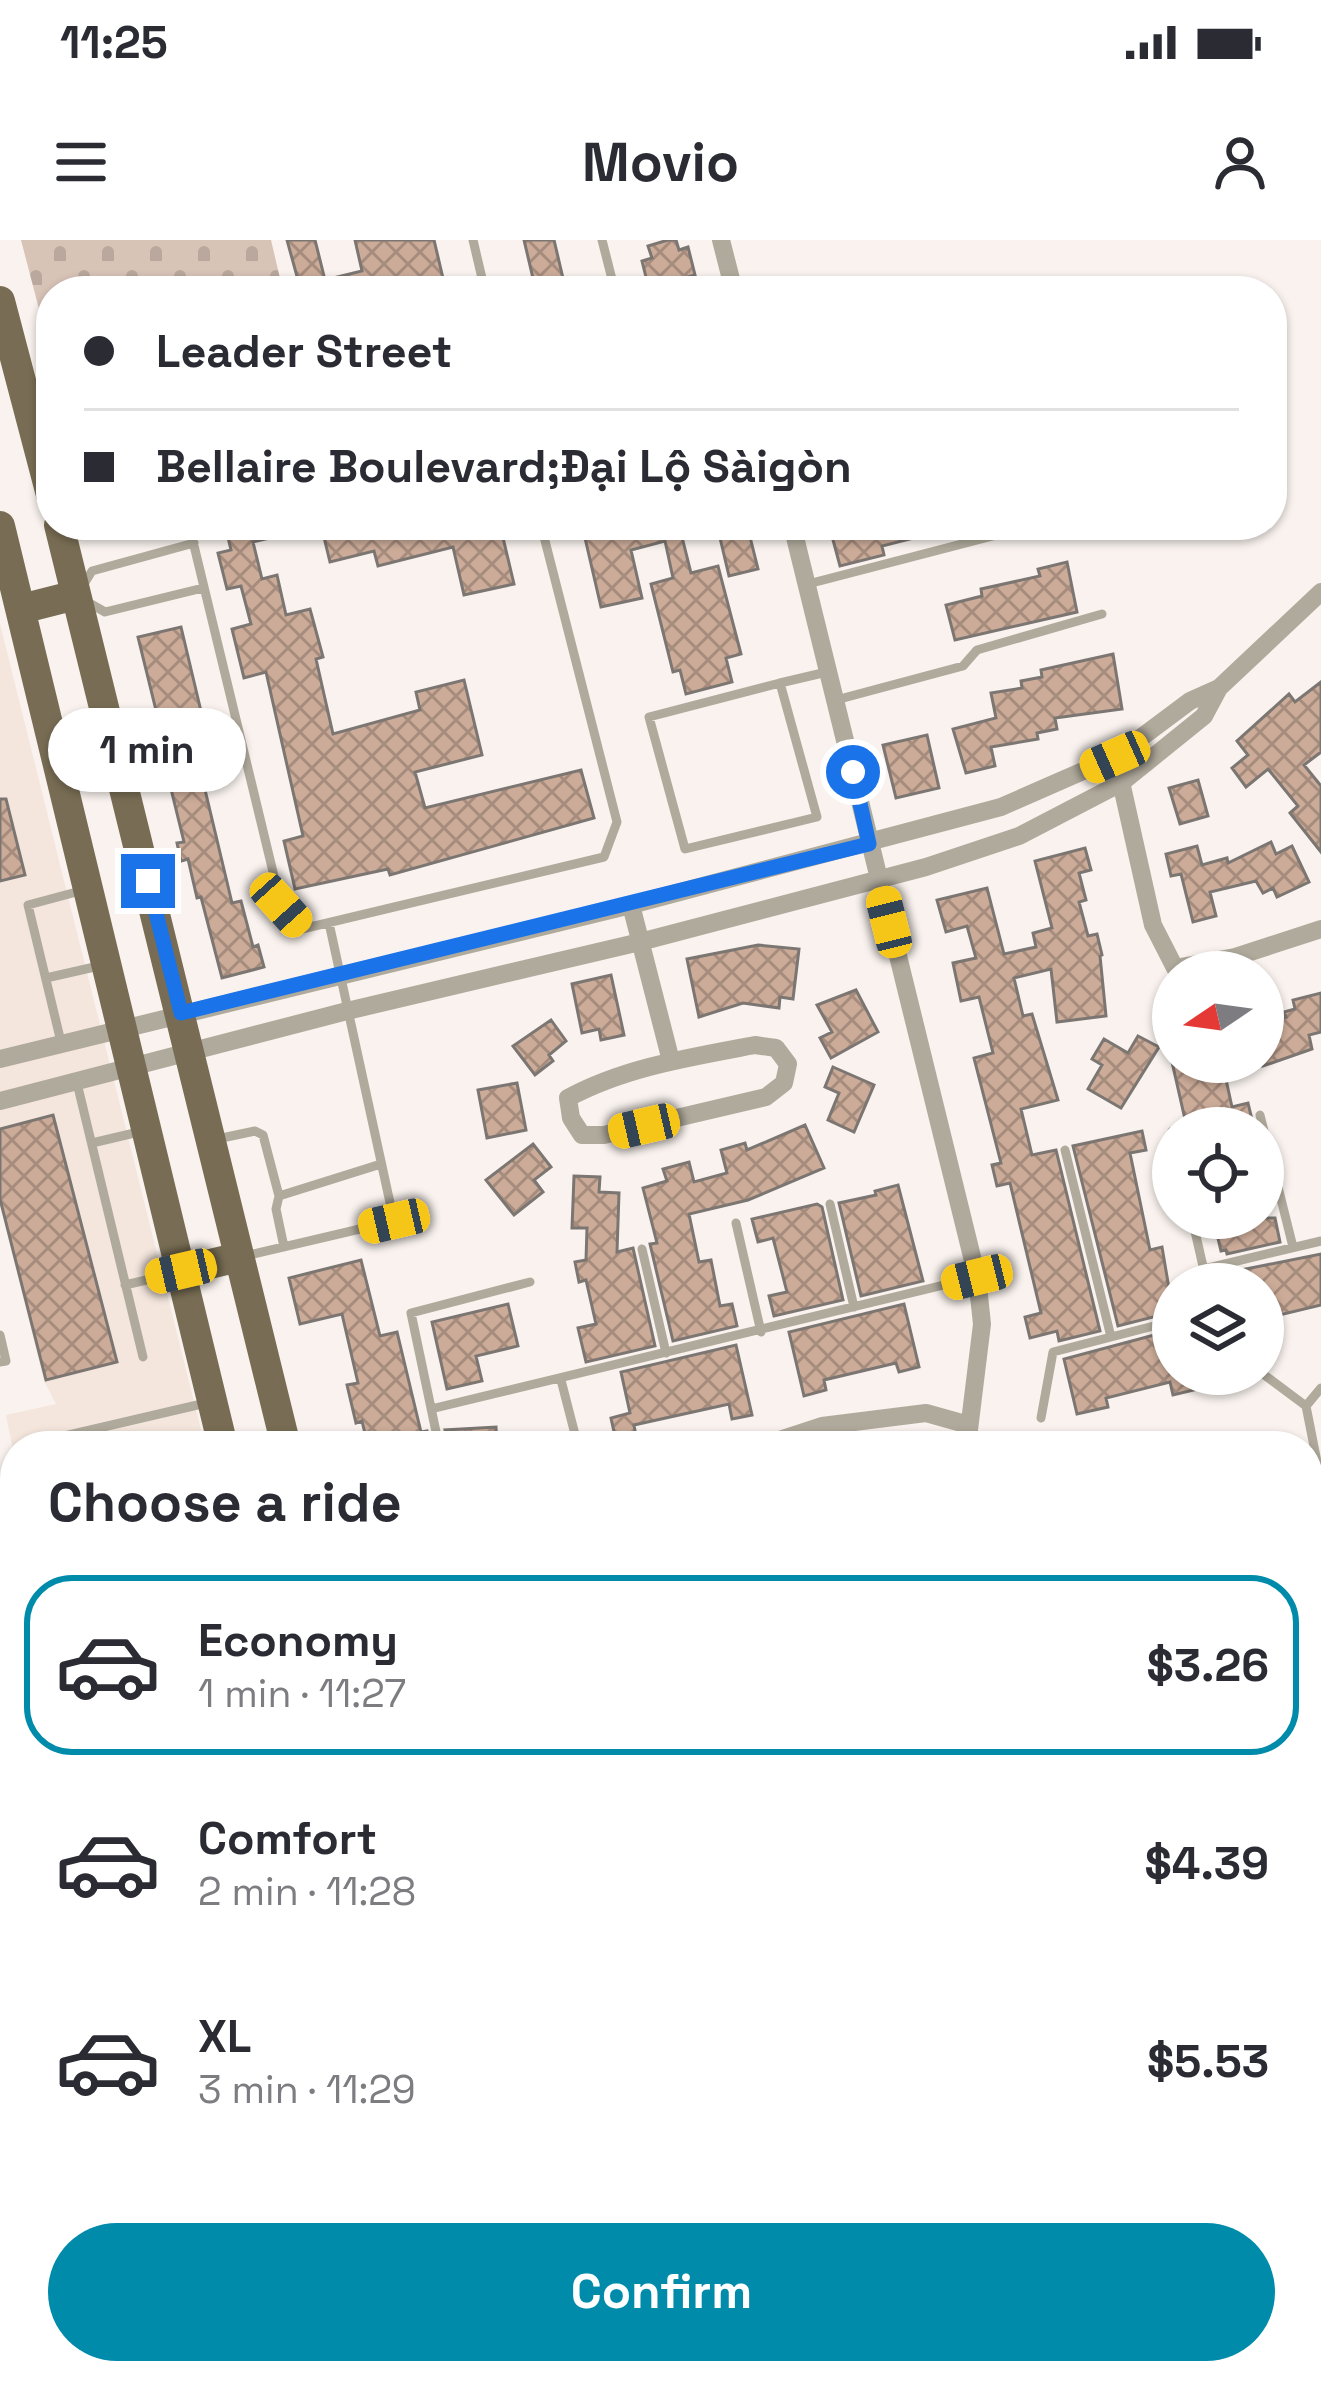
<!DOCTYPE html>
<meta charset="utf-8">
<style>
body{margin:0;font-family:"Space Grotesk",sans-serif;background:#f7f7f7;color:#2b2b33;height:100vh;display:flex;flex-direction:column;font-size:45px;white-space:nowrap}
*{box-sizing:border-box;margin:0}
p{font-size:39px;color:#7c7c81}
.icon{flex:none;width:66px;height:66px;fill:none;stroke:currentColor;stroke-width:2;stroke-linecap:round;stroke-linejoin:round}
.map{position:relative;flex:1;overflow:hidden}
.sheet{position:absolute;left:0px;top:1191px;width:1323px;height:954px;display:flex;flex-direction:column;background:#fff;border-radius:48px 48px 0 0;box-shadow:0 3px 9px #0004}
.sheet>*{flex:none}
.guide{position:absolute;left:36px;top:36px;width:1251px;height:264px;border-radius:48px;box-shadow:0 3px 9px #0004;display:grid;align-content:center;height:264px;padding:0 48px;background:#fff}
.needle{width:78px;rotate:257deg}
.fabs{position:absolute;left:1152px;top:711px;display:grid;gap:24px}
.fabs a{display:grid;place-items:center;width:132px;height:132px;border-radius:50%;background:#fff;box-shadow:0 3px 9px #0004;font-size:60px}
.end{position:absolute;width:54px;height:54px;margin:-27px;border:15px solid #1a73e8;background:#fff;box-shadow:0 0 0 6px #fff}
.from{border-radius:50%}
.bubble{position:absolute;height:84px;border-radius:42px;background:#fff;box-shadow:0 3px 9px #0004;font-size:39px;font-weight:700;line-height:84px;text-align:center}
.car{position:absolute;width:36px;height:72px;margin:-36px -18px;border-radius:15px;box-shadow:0 0 9px 3px #0007;background:linear-gradient(#f5c518 24%,#345 0 40%,#f5c518 0 76%,#345 0 86%,#f5c518 0)}
.guide b{display:flex;align-items:center;gap:42px;height:114px;font-size:45px}
.guide b+b{border-top:3px solid #e1e1e2}
.guide i{width:30px;height:30px;background:#2b2b33}
ul{padding:0;list-style:none}
li{display:flex;align-items:center;gap:36px;height:180px;margin:0 24px 18px;padding:0 24px;border:6px solid transparent;border-radius:48px}
li div{flex:1}
li b{display:block;font-size:45px}
li em{font-style:normal;font-weight:700}
li.current{border-color:#018baa}
li>.icon{width:108px;height:108px;stroke-width:1.5}
h2{padding:0 48px;font-size:54px;line-height:144px}
.cta{display:flex;gap:24px;margin-top:auto;padding:24px 48px}
.cta a{flex:1;height:138px;border-radius:72px;background:#018baa;color:#fff;font-size:48px;font-weight:700;line-height:138px;text-align:center}
.status{display:flex;justify-content:space-between;align-items:center;height:84px;padding:0 60px;background:#fff;direction:ltr}
.status svg{height:33px;fill:currentColor}
header{display:flex;justify-content:space-between;align-items:center;height:156px;padding:0 48px;background:#fff;font-size:54px;font-weight:700}
.map>svg:first-child{display:block}
.built{fill:#f4e6dd}
.cemetery{fill:url(#cemetery-stones)}
.building{fill:url(#building-cross-hatch);stroke:#7c7672;stroke-width:3}
.lines{fill:none;stroke-linecap:round;stroke-linejoin:round}
.lane{stroke:#b0aa9c;stroke-width:9}
.street{stroke:#b0aa9c;stroke-width:18}
.primary{stroke:#786d54;stroke-width:30}
.route{stroke:#1a73e8;stroke-width:15}
</style>
<div class="status"><b>11:25</b><svg viewBox="0 0 49 12"><path d="M0 12V9h3v3zM5 12V6h3v6zM10 12V3h3v9zM15 12V0h3v12zM26 1h20v11H26zM47 4h2v5h-2z"/></svg></div>
<header><svg class="icon" aria-label="menu" viewBox="0 0 24 24"><path d="M4 6h16M4 12h16M4 18h16"/></svg>Movio<svg class="icon" aria-label="person" viewBox="0 0 24 24"><circle cx="12" cy="8" r="4"/><path d="M4 21q1-7 8-7t8 7"/></svg></header>
<div class="map">
<svg width="1321" height="2145" viewBox="0 0 1321 2145">
<defs>
<pattern id="cemetery-stones" width="16" height="16" patternUnits="userSpaceOnUse" patternTransform="scale(3)"><rect width="16" height="16" fill="#d8c3b7"/><path d="M2 7V4a2 2 0 0 1 4 0v3zM10 15v-3a2 2 0 0 1 4 0v3z" fill="#baa89e"/></pattern>
<pattern id="building-cross-hatch" width="8" height="8" patternUnits="userSpaceOnUse" patternTransform="scale(3)"><rect width="8" height="8" fill="#ccac99"/><path d="M0 0l8 8M0 8l8-8" fill="none" stroke="#a68c7d"/></pattern>
</defs>
<rect width="100%" height="100%" fill="#f9f2ee"/>
<path class="built" d="M0,384L205,1206H15V1220L6,1175L56,1164L44,1141L0,965Z
M240,2130H411L414,2145H172Z
M525,2130H710L714,2145H529Z"/>
<path class="cemetery" d="M21,0H271L283,51H51V115Z"/>
<path class="building" d="M287,0H315L325,40L362,31L355,0H434L446,51H301Z
M524,0H554L566,51H536Z
M668,0H676L679,10L688,7L695,35L687,37L690,51H660L657,42L648,45L642,21L652,18L648,6Z
M225,285H262L266,299L253,302L262,339L277,335L286,375L310,369L323,417L316,419L333,494L420,470L416,452L464,440L482,515L415,532L425,568L581,530L594,578L390,635L388,629L295,649L284,601L303,596L266,432L244,438L232,389L251,384L241,346L227,349L218,313L231,310Z
M321,285H356L358,291L381,285H500L514,344L464,355L453,307L378,326L374,311L330,322Z
M582,285H707V291L682,297L691,333L718,326L741,414L726,418L732,442L686,454L680,430L673,432L651,344L673,338L665,301L631,310L642,358L601,367Z
M717,285H747L758,329L729,336Z
M829,285H941V291L882,306L884,315L840,326Z
M1067,322L1077,372L955,400L946,365L982,356L981,349L1040,336L1038,329Z
M181,387L205,488L191,491L232,663L241,661L253,707L258,705L264,727L222,738L201,657L197,658L188,619L181,621L177,603L184,602L170,545L164,546L160,529L167,527L163,511H166L138,397Z
M1113,414L1122,469L1055,478L1057,489L1037,493L1038,499L991,507L995,526L966,533L953,489L996,478L991,453L1022,448L1021,441L1042,437L1041,430Z
M1321,442V512L1304,525L1321,546V612L1290,573L1298,566L1268,529L1246,547L1232,528L1248,515L1237,501L1289,454L1295,462Z
M927,495L939,548L896,558L883,505Z
M1198,540L1208,576L1180,584L1169,548Z
M0,559H6L25,635L0,641Z
M1271,602L1276,614L1292,606L1309,642L1277,657L1273,648L1263,653L1256,641L1210,652L1216,676L1193,682L1181,634L1171,636L1166,614L1197,606L1202,625L1227,618L1228,623Z
M1085,608L1091,630L1079,633L1086,660L1079,662L1088,696L1097,694L1102,715L1100,716L1106,776L1057,782L1051,729L1014,738L1023,776L1032,774L1058,860L1021,869L1032,915L1056,910L1100,1091L1059,1101L1057,1091L1030,1098L1025,1077L1041,1073L1010,943L997,946L992,925L1001,923L974,818L993,813L979,757L961,761L953,723L976,718L967,686L946,692L937,660L987,648L1004,714L1036,707L1033,693L1052,688L1035,621Z
M758,705L799,709L793,759L780,757L779,768L743,763L699,777L687,719Z
M611,735L624,795L601,800L599,789L582,793L572,744Z
M856,750L878,792L831,818L820,798L832,792L817,765Z
M1321,753V792L1309,795L1312,809L1263,826V783L1286,777L1284,772L1295,769L1293,760Z
M551,780L566,801L549,815L553,821L535,835L513,806Z
M1138,796L1159,807L1121,868L1088,849L1102,825L1092,819L1104,799L1128,813Z
M1172,822H1254L1255,828L1225,835L1232,867L1248,863L1254,888H1187Z
M833,827L874,845L854,892L828,880L839,853L825,847Z
M517,843L526,890L487,898L478,850Z
M53,875L117,1122L46,1140L0,959V889Z
M805,885L824,928L748,960L689,974L699,1022L711,1020L720,1066L732,1064L737,1086L673,1101L650,1004L657,1003L643,948L667,941L663,929L689,922L694,942L727,933L721,910L745,903L747,910Z
M1142,891L1146,910L1130,913L1150,1010L1162,1007L1173,1072L1118,1086L1073,906Z
M533,904L551,927L534,940L543,952L514,975L486,940Z
M574,936L600,937L599,952L619,953L617,1012L633,1008L655,1106L586,1122L578,1088L596,1084L586,1040L579,1042L575,1022L586,1020L587,988H572Z
M898,945L923,1041L861,1056L839,963L876,955L875,951Z
M817,964L822,967L843,1060L774,1076L769,1056L787,1052L773,998L758,1002L752,979Z
M1223,978H1275L1280,1002L1227,1014L1226,1010L1221,1011L1216,990L1225,987Z
M1321,1014V1065L1263,1079V1044H1234L1231,1032Z
M361,1020L380,1096L397,1092L421,1192L427,1191L430,1206H368L362,1181L356,1183L347,1145L358,1143L342,1074L300,1084L289,1038Z
M508,1064L518,1106L476,1116L482,1141L447,1149L432,1082Z
M904,1064L919,1127L899,1132L896,1123L824,1140L826,1150L804,1156L789,1092Z
M1173,1090V1134H1190L1194,1150L1173,1155L1170,1142L1106,1158L1108,1167L1077,1174L1064,1119Z
M736,1105L752,1175L732,1179L729,1164L634,1185L636,1196L616,1201L611,1178L630,1173L621,1132Z
M496,1187L497,1206H448L445,1190Z"/>
<g class="lines">
<path class="lane" d="M473,0L485,51
M602,0L615,51
M189,285L281,665L302,689L604,617L617,582L541,285
M84,344L92,331L194,303
M808,344L1035,285
M84,360L105,372L203,348
M780,443L817,577L685,609L649,477Z
M780,443L831,431
M836,460L963,426L977,410L1102,374
M46,738L99,726
M61,802L28,665L84,650
M77,843L143,1117
M1260,875L1293,1007
M1172,891L1173,895
M217,899L255,891L263,895L279,956
M92,903L143,891
M1065,910L1111,1097
M830,964L854,1067
M1192,978L1207,1044
M736,983L761,1092
M284,1007L276,969L279,956L381,924
M642,1009L666,1113
M245,1016L394,981L329,683
M1204,1029L1321,1001
M125,1045L176,1033
M0,1095L6,1121L0,1122
M1263,1134L1306,1166
M561,1140L578,1206
M1321,1148L1306,1166L1321,1242
M431,1169L977,1037
M1041,1178L1053,1112L1173,1081
M26,1205L206,1163
M439,1206L411,1073L530,1042
M390,2130L393,2145
M555,2130L558,2145
M685,2130L688,2145
M505,2137L537,2130"/>
<path class="street" d="M721,0L734,51
M792,285L977,1037L982,1084L967,1206
M1119,533L1153,685L1175,728L1235,717L1321,689
M631,665L671,821
M755,805L776,808L788,824L784,843L766,857L604,895H582L571,878L568,858C625,827 692,817 755,805Z
M0,819L631,665L1001,567L1115,517L1190,461L1219,448L1321,352
M0,861L347,771L640,702L926,627L1019,596L1121,543L1204,476L1219,448
M761,1206L822,1186L926,1173L969,1185
M1308,1363L1321,1360
M0,1508L15,1504
M0,1702L15,1761
M98,2130L101,2145
M794,2130L798,2145
M948,2130L951,2145
M1157,2130L1161,2145"/>
<path class="primary" d="M0,61L51,255
M59,285L286,1206
M0,286L223,1206
M21,369L76,355
M181,1031L239,1017
M437,2130L440,2145
M470,2145L500,2138"/>
</g>
<g class="lines">
<path class="route" d="M148,641L181,773L869,604L853,532"/>
</g>
</svg>
<div class="fabs">
<a><svg class="needle" viewBox="-14 -14 28 28"><path d="M0-13l5 13h-10z" fill="#e53935"/><path d="M0 13l5-13h-10z" fill="#7c7c81"/></svg></a>
<a><svg class="icon" aria-label="locate" viewBox="0 0 24 24"><circle cx="12" cy="12" r="6"/><path d="M12 2v4M12 18v4M2 12h4M18 12h4"/></svg></a>
<a><svg class="icon" aria-label="layers" viewBox="0 0 24 24"><path d="M12 4l9 5-9 5-9-5zM3 14l9 5 9-5"/></svg></a>
</div>
<i class="end from" style="left:853px;top:532px"></i>
<i class="end" style="left:148px;top:641px"></i>
<div class="bubble" style="left:48px;top:468px;width:198px">1 min</div>
<i class="car" style="left:1115px;top:517px;rotate:246deg"></i>
<i class="car" style="left:281px;top:665px;rotate:138deg"></i>
<i class="car" style="left:889px;top:682px;rotate:346deg"></i>
<i class="car" style="left:644px;top:886px;rotate:257deg"></i>
<i class="car" style="left:394px;top:981px;rotate:257deg"></i>
<i class="car" style="left:181px;top:1031px;rotate:257deg"></i>
<i class="car" style="left:977px;top:1037px;rotate:256deg"></i>
<div class="guide">
<b><i class="from"></i>Leader Street</b>
<b><i></i>Bellaire Boulevard;Đại Lộ Sàigòn</b>
</div>
<section class="sheet">
<h2>Choose a ride</h2>
<ul>
<li class="current"><svg class="icon" aria-label="car" viewBox="0 0 24 24"><path d="M5 17H2v-5l4-1 3-4h7l3 4 3 1v5h-3M9 17h6M6 11h13"/><circle cx="7" cy="17" r="2"/><circle cx="17" cy="17" r="2"/></svg><div><b>Economy</b><p>1 min · 11:27</p></div><em>$3.26</em></li>
<li><svg class="icon" aria-label="car" viewBox="0 0 24 24"><path d="M5 17H2v-5l4-1 3-4h7l3 4 3 1v5h-3M9 17h6M6 11h13"/><circle cx="7" cy="17" r="2"/><circle cx="17" cy="17" r="2"/></svg><div><b>Comfort</b><p>2 min · 11:28</p></div><em>$4.39</em></li>
<li><svg class="icon" aria-label="car" viewBox="0 0 24 24"><path d="M5 17H2v-5l4-1 3-4h7l3 4 3 1v5h-3M9 17h6M6 11h13"/><circle cx="7" cy="17" r="2"/><circle cx="17" cy="17" r="2"/></svg><div><b>XL</b><p>3 min · 11:29</p></div><em>$5.53</em></li>
</ul>
<div class="cta"><a>Confirm</a></div>
</section>
</div>
